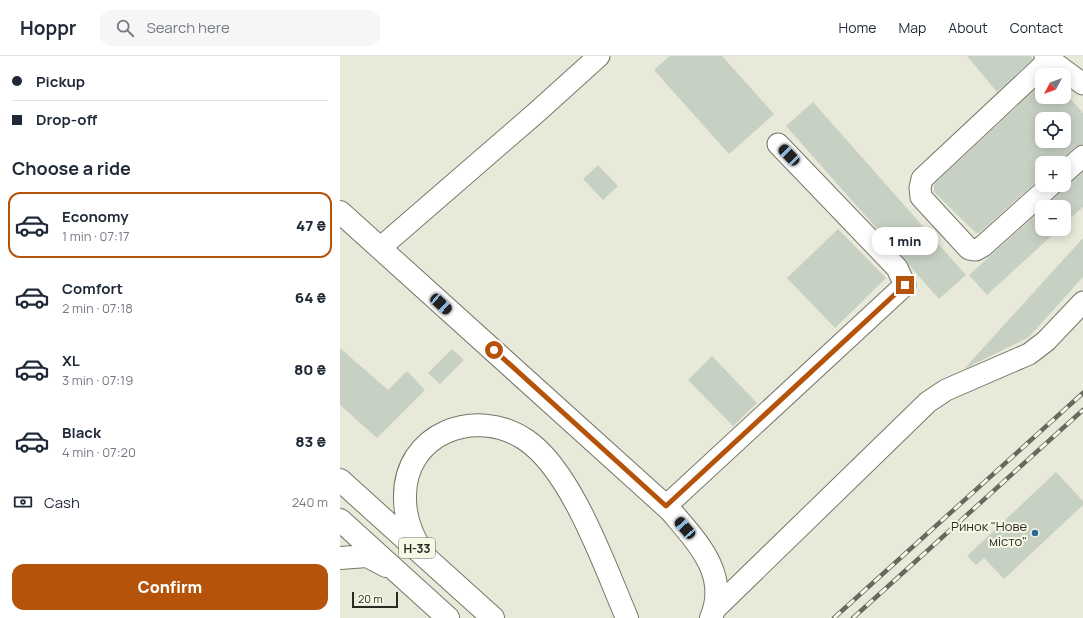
<!DOCTYPE html>
<meta charset="utf-8">
<style>
body{margin:0;font-family:Manrope,sans-serif;background:#f6f6f7;color:#1f2937;height:100vh;display:flex;flex-direction:column;font-size:15px;white-space:nowrap}
*{box-sizing:border-box;margin:0}
p{font-size:13px;color:#747a83}
.icon{flex:none;width:22px;height:22px;fill:none;stroke:currentColor;stroke-width:2;stroke-linecap:round;stroke-linejoin:round}
.map{position:relative;flex:1;overflow:hidden}
.sheet{display:flex;flex-direction:column;background:#fff;width:340px}
.sheet>*{flex:none}
.top-card{display:grid;align-content:center;height:88px;padding:0 12px;background:#fff}
.needle{width:26px;rotate:229deg}
.tools{position:absolute;left:695px;top:12px;display:grid;gap:8px}
.tools a{display:grid;place-items:center;width:36px;height:36px;border-radius:8px;background:#fff;box-shadow:0 2px 10px #0003;font-size:20px}
.scale{position:absolute;left:12px;bottom:10px;width:46px;box-sizing:border-box;padding-left:4px;border:2px solid #2a2a23;border-top:0;font-size:11px;line-height:14px;white-space:nowrap;color:#2a2a23;-webkit-text-stroke:3px #f6f7e5;paint-order:stroke}
.end{position:absolute;width:18px;height:18px;margin:-9px;border:5px solid #b45309;background:#fff;box-shadow:0 0 0 2px #fff}
.from{border-radius:50%}
.bubble{position:absolute;height:28px;border-radius:12px;background:#fff;box-shadow:0 2px 10px #0003;font-size:13px;font-weight:800;line-height:28px;text-align:center}
.car{position:absolute;width:12px;height:24px;margin:-12px -6px;border-radius:5px;box-shadow:0 0 3px 1px #0007;background:linear-gradient(#222 24%,#8ab4d8 0 40%,#222 0 76%,#8ab4d8 0 86%,#222 0)}
.top-card b{display:flex;align-items:center;gap:14px;height:38px;font-size:15px}
.top-card b+b{border-top:1px solid #e0e1e3}
.top-card i{width:10px;height:10px;background:#1f2937}
ul{padding:0;list-style:none}
li{display:flex;align-items:center;gap:12px;height:66px;margin:0 8px 6px;padding:0 4px;border:2px solid transparent;border-radius:12px}
li div{flex:1}
li b{display:block;font-size:15px}
li em{font-style:normal;font-weight:800}
li.on{border-color:#b45309}
li>.icon{width:36px;height:36px;stroke-width:1.5}
h2{padding:0 12px;font-size:18px;line-height:48px}
.pay{display:flex;align-items:center;gap:10px;height:44px;padding:0 12px;font-size:15px}
.pay p{margin-inline-start:auto}
.cta{display:flex;gap:8px;margin-top:auto;padding:8px 12px}
.cta a{flex:1;height:46px;border-radius:12px;background:#b45309;color:#fff;font-size:16px;font-weight:800;line-height:46px;text-align:center}
header{display:flex;align-items:center;gap:24px;box-sizing:border-box;height:56px;padding:0 20px;background:#fff;border-bottom:1px solid #e0e1e3}
header strong{font-size:19px}
nav{display:flex;gap:22px;margin-inline-start:auto;font-size:14px}
.search{width:280px;height:36px;background:#f6f6f7;display:flex;align-items:center;gap:10px;box-sizing:border-box;padding:0 14px;border-radius:12px;color:#747a83;font-size:15px}
main{display:flex;flex:1;min-height:0}
.map>svg:first-child{display:block}
.building{fill:#c7d1c3;fill-rule:evenodd}
.lines{fill:none;stroke-linecap:round;stroke-linejoin:round}
.minor-casing{stroke:#767768;stroke-width:23}
.major-casing{stroke:#767768;stroke-width:24}
.minor{stroke:#fff;stroke-width:21}
.major{stroke:#fff;stroke-width:22}
.rail-casing{stroke:#68685e;stroke-width:4.5}
.rail{stroke:#f6f7e5;stroke-width:3;stroke-dasharray:9;stroke-linecap:butt}
.route{stroke:#b45309;stroke-width:5}
.poi-dot{fill:#2a699f;stroke:#f6f7e5;stroke-width:1.5}
.labels{text-anchor:middle;dominant-baseline:central;stroke-width:4;stroke-linejoin:round;paint-order:stroke}
.shield{fill:#f6f7e5;stroke:#67685d;stroke-width:1}
.shield-label{font-size:12px;font-weight:bold;fill:#2a2a23}
.poi-label{font-size:13px;fill:#2a2a23;stroke:#f6f7e5;text-anchor:end}
</style>
<header>
<strong>Hoppr</strong>
<div class="search"><svg class="icon" aria-label="search" viewBox="0 0 24 24"><circle cx="10" cy="10" r="6"/><path d="M15 15l6 6"/></svg>Search here</div>
<nav><a>Home</a><a>Map</a><a>About</a><a>Contact</a></nav>
</header>
<main>
<section class="sheet">
<div class="top-card">
<b><i class="from"></i>Pickup</b>
<b><i></i>Drop-off</b>
</div>
<h2>Choose a ride</h2>
<ul>
<li class="on"><svg class="icon" aria-label="car" viewBox="0 0 24 24"><path d="M5 17H2v-5l4-1 3-4h7l3 4 3 1v5h-3M9 17h6M6 11h13"/><circle cx="7" cy="17" r="2"/><circle cx="17" cy="17" r="2"/></svg><div><b>Economy</b><p>1 min · 07:17</p></div><em>47 ₴</em></li>
<li><svg class="icon" aria-label="car" viewBox="0 0 24 24"><path d="M5 17H2v-5l4-1 3-4h7l3 4 3 1v5h-3M9 17h6M6 11h13"/><circle cx="7" cy="17" r="2"/><circle cx="17" cy="17" r="2"/></svg><div><b>Comfort</b><p>2 min · 07:18</p></div><em>64 ₴</em></li>
<li><svg class="icon" aria-label="car" viewBox="0 0 24 24"><path d="M5 17H2v-5l4-1 3-4h7l3 4 3 1v5h-3M9 17h6M6 11h13"/><circle cx="7" cy="17" r="2"/><circle cx="17" cy="17" r="2"/></svg><div><b>XL</b><p>3 min · 07:19</p></div><em>80 ₴</em></li>
<li><svg class="icon" aria-label="car" viewBox="0 0 24 24"><path d="M5 17H2v-5l4-1 3-4h7l3 4 3 1v5h-3M9 17h6M6 11h13"/><circle cx="7" cy="17" r="2"/><circle cx="17" cy="17" r="2"/></svg><div><b>Black</b><p>4 min · 07:20</p></div><em>83 ₴</em></li>
</ul>
<div class="pay"><svg class="icon" aria-label="cash" viewBox="0 0 24 24"><path d="M3 7h18v10H3z"/><circle cx="12" cy="12" r="2"/></svg>Cash<p>240 m</p></div>
<div class="cta"><a>Confirm</a></div>
</section>
<div class="map">
<svg width="743" height="562" viewBox="0 0 743 562">
<rect width="100%" height="100%" fill="#e8e9d8"/>
<path class="building" d="M330,0H382L434,58L389,98L314,14Z
M627,0H691L693,3L657,36Z
M702,27V41H724V36L743,57V88L735,91L717,107H702V121L639,177H636L594,136V128ZM702,63H724V85H702Z
M473,46L626,219L599,243L446,70Z
M258,109L278,130L263,144L243,123Z
M743,116V151L724,168V151H704L719,138L723,129L732,126Z
M702,153V173H719L647,239L629,219Z
M498,173L546,222L495,272L447,222Z
M743,182V221L689,281L624,313Z
M0,292L48,334L67,315L85,334L37,382L0,349Z
M112,293L124,304L100,328L88,317Z
M372,300L417,347L393,370L348,324Z
M716,416L743,445V449L664,523L644,502L636,509L627,500Z"/>
<g class="lines">
<g class="minor-casing">
<path id="minor" d="M705,0L743,28
M709,4L582,123L580,132L581,141L629,193L636,194L643,190L711,129
M724,117L743,100
M40,192L197,56L259,0
M326,450L565,229L557,212L438,88
M375,553L588,346L606,334L689,298L706,285L743,246"/>
</g>
<g class="major-casing">
<path id="major" d="M0,156L330,454C356,485 390,518 371,562
M0,424L153,562
M0,464L108,562
M84,499C73,482 65,464 65,443C63,377 136,350 186,384C232,415 265,511 287,562
M0,502L27,500L46,510"/>
</g>
<use href="#minor" class="minor"/>
<use href="#major" class="major"/>
<g class="rail-casing">
<path id="rail" d="M494,562L743,337
M513,562L743,354"/>
</g>
<use href="#rail" class="rail"/>
</g>
<g class="lines">
<path class="route" d="M154,294L326,450L565,229"/>
</g>
<circle class="poi-dot" cx="695" cy="477" r="4"/>
<g class="labels">
<rect class="shield" x="59" y="482" width="36" height="20" rx="3"/>
<g class="shield-label">
<text x="77" y="492">Н-33</text>
</g>
<g class="poi-label">
<text x="687" y="470">Ринок "Нове<tspan x="687" dy="15">місто"</tspan></text>
</g>
</g>
</svg>
<div class="tools">
<a><svg class="needle" viewBox="-14 -14 28 28"><path d="M0-13l5 13h-10z" fill="#e53935"/><path d="M0 13l5-13h-10z" fill="#747a83"/></svg></a>
<a><svg class="icon" aria-label="locate" viewBox="0 0 24 24"><circle cx="12" cy="12" r="6"/><path d="M12 2v4M12 18v4M2 12h4M18 12h4"/></svg></a>
<a>+</a>
<a>−</a>
</div>
<div class="scale">20 m</div>
<i class="end from" style="left:154px;top:294px"></i>
<i class="end" style="left:565px;top:229px"></i>
<div class="bubble" style="left:532px;top:171px;width:66px">1 min</div>
<i class="car" style="left:449px;top:99px;rotate:316deg"></i>
<i class="car" style="left:101px;top:248px;rotate:132deg"></i>
<i class="car" style="left:345px;top:472px;rotate:319deg"></i>
</div>
</main>
